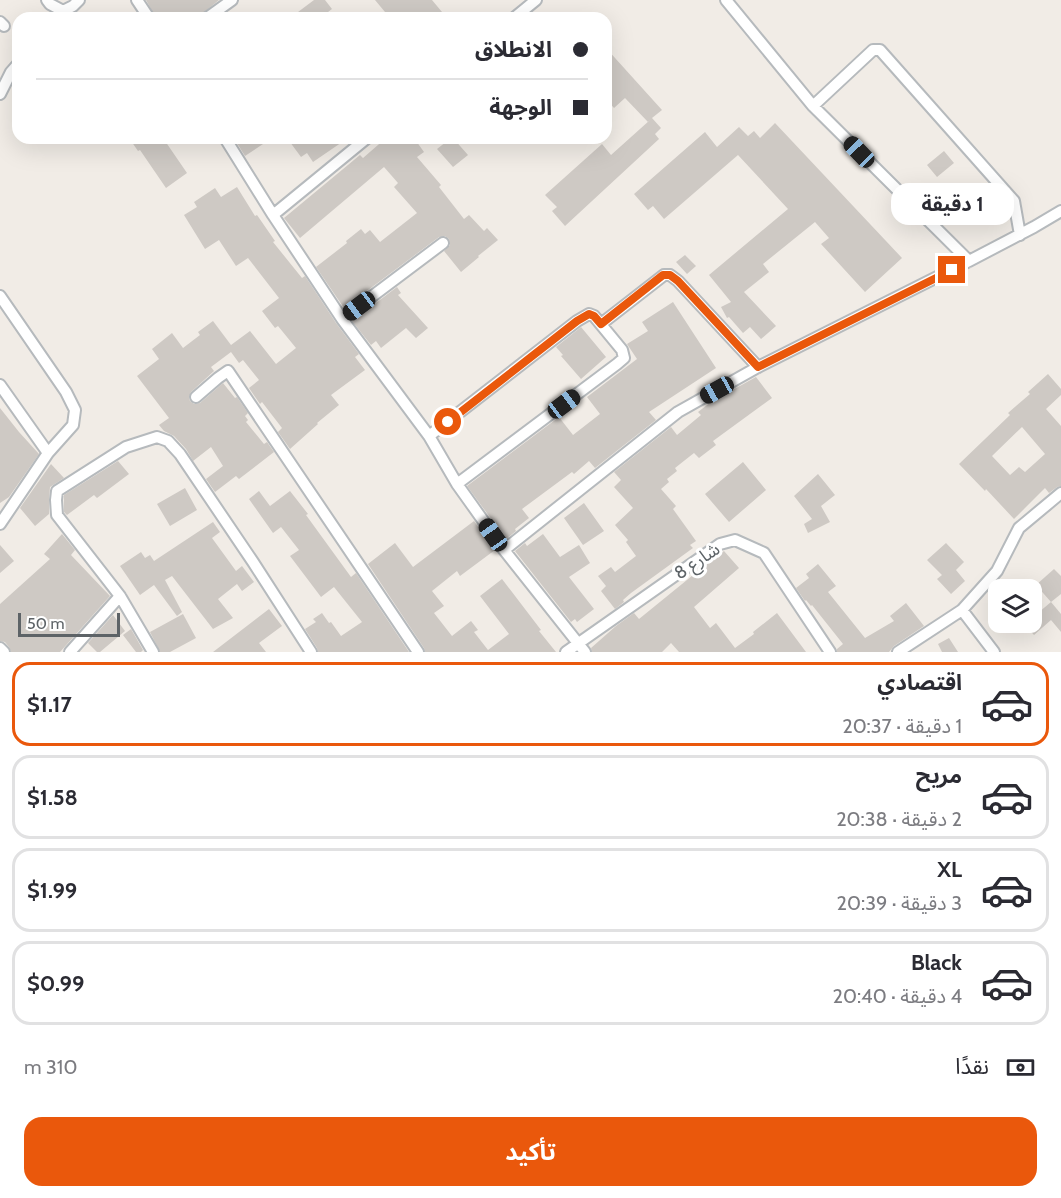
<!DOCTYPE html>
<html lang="ar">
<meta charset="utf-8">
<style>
body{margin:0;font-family:Cabin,"Noto Sans Arabic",sans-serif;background:#f2f2f3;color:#2b2b33;direction:rtl;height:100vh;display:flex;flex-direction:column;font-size:22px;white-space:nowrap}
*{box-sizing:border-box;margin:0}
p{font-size:20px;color:#7c7c81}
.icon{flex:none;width:33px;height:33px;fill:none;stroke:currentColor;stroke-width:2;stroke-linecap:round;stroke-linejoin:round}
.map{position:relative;height:652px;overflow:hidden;direction:ltr}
.details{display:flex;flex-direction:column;background:#fff;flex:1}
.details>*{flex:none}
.hud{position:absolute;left:12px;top:12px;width:600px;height:132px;border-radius:18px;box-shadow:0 6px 24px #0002;direction:rtl;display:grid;align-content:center;height:132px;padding:0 24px;background:#fff}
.controls{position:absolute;left:988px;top:579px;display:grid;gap:12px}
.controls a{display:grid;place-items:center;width:54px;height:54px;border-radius:12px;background:#fff;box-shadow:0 6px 24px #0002;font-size:30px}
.scale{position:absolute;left:18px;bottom:15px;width:102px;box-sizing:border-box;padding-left:6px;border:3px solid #5d6367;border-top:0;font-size:16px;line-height:21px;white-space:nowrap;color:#5d6367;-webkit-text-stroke:4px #fff;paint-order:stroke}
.end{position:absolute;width:27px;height:27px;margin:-14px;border:8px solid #ea580c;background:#fff;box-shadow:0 0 0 3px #fff}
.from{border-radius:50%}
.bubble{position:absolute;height:42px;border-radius:18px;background:#fff;box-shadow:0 6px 24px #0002;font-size:20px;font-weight:700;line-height:42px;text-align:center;direction:rtl}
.car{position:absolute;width:18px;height:36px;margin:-18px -9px;border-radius:8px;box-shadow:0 0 4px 2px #0007;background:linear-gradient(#222 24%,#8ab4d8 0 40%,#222 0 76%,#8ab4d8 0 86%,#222 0)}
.hud b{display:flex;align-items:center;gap:21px;height:57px;font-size:22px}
.hud b+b{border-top:2px solid #e1e1e2}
.hud i{width:15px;height:15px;background:#2b2b33}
ul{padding:10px 0 0;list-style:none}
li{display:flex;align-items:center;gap:18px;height:84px;margin:0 12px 9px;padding:0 12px;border:3px solid #e1e1e2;border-radius:18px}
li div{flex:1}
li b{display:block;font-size:22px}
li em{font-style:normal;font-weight:700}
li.active{border-color:#ea580c}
li>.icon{width:54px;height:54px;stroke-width:1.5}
.pay{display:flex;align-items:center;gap:15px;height:66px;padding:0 24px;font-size:22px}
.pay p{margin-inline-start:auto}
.cta{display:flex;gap:12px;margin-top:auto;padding:12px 24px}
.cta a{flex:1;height:69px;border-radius:18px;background:#ea580c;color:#fff;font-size:24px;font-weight:700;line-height:69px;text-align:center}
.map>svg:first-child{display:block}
.building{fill:#cec9c4;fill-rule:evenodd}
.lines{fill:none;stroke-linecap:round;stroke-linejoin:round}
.minor-casing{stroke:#b6babd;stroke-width:14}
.minor{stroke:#fff;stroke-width:10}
.route{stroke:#ea580c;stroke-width:8}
.labels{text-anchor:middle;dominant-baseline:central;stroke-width:6;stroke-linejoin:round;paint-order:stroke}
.street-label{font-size:18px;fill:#5d6367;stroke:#fff}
</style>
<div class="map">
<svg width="1061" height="652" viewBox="0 0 1061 652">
<rect width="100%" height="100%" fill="#f1ece6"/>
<path class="building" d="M146,0H219L197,18H156Z
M314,0H325L332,9L320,18H290Z
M375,0H432L447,18H390Z
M606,48L662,110L652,118L661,128L655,134L659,139L565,226L552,211L557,207L545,195L602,144L611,155L650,120L648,122L625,98L614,108L606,99Z
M775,123L902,258L865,292L821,244L829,238L815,222L763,264L769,272L744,292L776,326L761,339L750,327L743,333L729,317L727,318L721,307L731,302L709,275L788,209L738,155L664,219L653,206L648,210L634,194L705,132L717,147L739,127L748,136L754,131L760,138Z
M129,138H163L187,173L166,188L140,150L138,151Z
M237,138H272L245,156L235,140Z
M287,138H348L313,162L307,153L301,157Z
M386,138H414L424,152L417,157L441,185L439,187L464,219L469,215L484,231L487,228L498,240L478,256L479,257L461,272L444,251L450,245L449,239L445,236L439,237L344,308L316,267L347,243L346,241L361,229L365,234L370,230L380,242L417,213L394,187L398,183L384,167L300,238L284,218L360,155L363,158Z
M451,138H453L468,155L453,167L437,149Z
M944,151L954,163L937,177L927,165Z
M237,187L255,216L257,215L275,241L273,242L302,278L305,276L336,323L359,354L355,357L365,370L331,395L339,405L317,423L318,424L290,449L278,432L282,428L262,402L260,404L249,388L259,380L243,360L239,363L231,352L211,367L214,371L191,392L189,398L190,401L194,404L200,403L223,383L235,398L237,397L248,413L245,416L248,420L246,422L264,444L267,442L274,452L239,479L236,476L215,492L206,479L223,466L211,447L193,461L186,449L174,436L164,431L159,425L169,418L137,376L159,359L152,349L172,333L183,348L200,335L198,332L213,321L231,345L250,331L276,364L296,348L278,326L275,328L262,311L279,298L248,258L236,266L219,240L205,249L184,215L197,207L194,202L215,188L221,197Z
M685,255L696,266L687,274L676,262Z
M397,287L401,293L398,295L428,328L416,338L406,328L381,348L376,341L371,345L352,321Z
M673,302L716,368L649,412L656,420L595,468L589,461L574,474L572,472L522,509L529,518L515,529L516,531L506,539L467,486L559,417L573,435L600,414L587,397L637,359L627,344L648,331L642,322Z
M581,327L606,357L581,379L561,356L563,355L556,347Z
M1048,374L1061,389V395L1046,409L1061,426V486L1057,487L1049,493L1045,488L1014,519L986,489L985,491L959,464L1010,415L1008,413L1030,394L1028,392ZM1022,427L1045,454L1025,472L1019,467L1010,475L992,456Z
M756,377L772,398L713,441L716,445L699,458L694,453L675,468L677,471L667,479L669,482L661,489L676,506L673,509L696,541L690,545L693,548L631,593L623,600L624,602L615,609L601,591L606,586L598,576L611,567L615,572L636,556L626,542L628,540L615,525L633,508L614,487L621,480L614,472L671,427L677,435L701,415L698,412L711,402Z
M0,408L19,432L39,454L9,497L0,503Z
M118,461L129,474L97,498L94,495L67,515L64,512V495Z
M743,462L766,490L729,522L705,494Z
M51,464L64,478L50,487L49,499V514L35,526L20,508Z
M818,474L835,495L821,506L830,522L808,533L804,524L812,519L794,496Z
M185,488L197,510L170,526L157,504Z
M259,491L270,506L290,491L308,514L306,515L351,577L356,573L409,652H318L317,648L305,629L316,622L313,619L322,613L329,623L331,622L341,636L362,622L334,587L321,597L290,556L299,550L281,527L273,533L249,499Z
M584,503L604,531L583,545L564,518Z
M474,521L495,550L460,576L457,571L432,591L444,606L434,613L452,636L471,621L478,630L474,632L488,650L509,634L480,596L502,579L541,630L539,631L556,652H425L424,648L368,564L395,543L413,567Z
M213,522L220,532L212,538L236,571L242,566L254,582L242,591L237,584L218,599L233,618L213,629L172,576L165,580L182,612L177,616L154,585L140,595L120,566L141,552L145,558L150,555L154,561Z
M62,534L75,550L71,555L110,596L60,652H11L9,647L5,642L0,641V604L50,559L44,554Z
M543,534L560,557L579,545L590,563L569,577L594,609L577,622L575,619L571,622L515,551L525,543L527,546Z
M946,543L964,562L956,570L965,581L951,594L937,579L942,575L927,560Z
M0,545L14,561L0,573Z
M724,551L739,568L694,607L710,628L716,623L735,648L754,634L753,632L777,613L806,652H679L671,643L662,652H592L591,648L616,626L634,613L639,619L714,558Z
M818,564L836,586L828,592L865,638L894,621L890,616L906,603L924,626L894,646L889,652H837V649L843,644L812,605L811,606L806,600L805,601L796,588L809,578L806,574Z
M1054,569L1061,576V594L1051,602L1036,585Z
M1051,602L1061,614V632L1051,620L1034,635L1025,625L1027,622H1032V618Z
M269,609L282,626L259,643L266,652H213Z
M183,614L196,638L170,652H160L150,632Z
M113,615L125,631L100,652H97L88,643Z
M131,629L143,650L141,652H136L123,635Z
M949,638L958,652H942L938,644Z"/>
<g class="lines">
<g class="minor-casing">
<path id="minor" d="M47,0L50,4L63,11L73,6L79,0
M137,0L149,18
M726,0L813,106L969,261
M207,18L232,0
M514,18L536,0
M0,22L4,26
M0,94L11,72L18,64
M813,106L873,50H880L1014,201L1020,235
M225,138L273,215L342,319L429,436L457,484L472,505L504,550L585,652
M273,215L367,138
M0,296L66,392L75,410L73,425L48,453L0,524
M342,319L443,243
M601,324L664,275H670L678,281L758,367
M0,385L48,453
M196,397L218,378L228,371L418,652
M429,436L577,321L589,314L594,316L622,350L624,358L617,364L457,484
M504,550L678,412L758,367L969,261L1034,227L1061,211
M962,610L994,652
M0,648L4,652
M70,652L120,596
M153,652L120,596L57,515L56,500L57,491L126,447L157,437L168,441L180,454L253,562L311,652
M566,652L720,544L735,540L764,553L830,652
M898,652L962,610L997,571L1019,528L1061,493"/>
</g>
<use href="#minor" class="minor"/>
</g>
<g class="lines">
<path class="route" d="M448,422L577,321L589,314L594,316L601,324L663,275H670L678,281L758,367L952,270"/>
</g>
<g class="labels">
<g class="street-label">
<text transform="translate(697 561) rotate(-34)">شارع 8</text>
</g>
</g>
</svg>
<div class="controls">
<a><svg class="icon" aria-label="layers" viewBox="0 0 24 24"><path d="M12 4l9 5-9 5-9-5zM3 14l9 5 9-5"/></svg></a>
</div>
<div class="scale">50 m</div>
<i class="end from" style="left:448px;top:422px"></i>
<i class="end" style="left:952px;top:270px"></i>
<div class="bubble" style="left:891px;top:183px;width:123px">1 دقيقة</div>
<i class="car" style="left:859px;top:152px;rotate:316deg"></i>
<i class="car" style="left:359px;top:306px;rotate:233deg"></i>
<i class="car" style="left:717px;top:390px;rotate:241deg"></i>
<i class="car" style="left:564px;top:404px;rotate:53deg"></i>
<i class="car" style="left:493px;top:535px;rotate:325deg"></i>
<div class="hud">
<b><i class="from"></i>الانطلاق</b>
<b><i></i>الوجهة</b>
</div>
</div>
<section class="details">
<ul>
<li class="active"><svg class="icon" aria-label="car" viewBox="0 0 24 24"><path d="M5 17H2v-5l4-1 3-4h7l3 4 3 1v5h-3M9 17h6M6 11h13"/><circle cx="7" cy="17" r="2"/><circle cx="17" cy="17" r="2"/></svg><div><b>اقتصادي</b><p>1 دقيقة · 20:37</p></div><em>$1.17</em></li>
<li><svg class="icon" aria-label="car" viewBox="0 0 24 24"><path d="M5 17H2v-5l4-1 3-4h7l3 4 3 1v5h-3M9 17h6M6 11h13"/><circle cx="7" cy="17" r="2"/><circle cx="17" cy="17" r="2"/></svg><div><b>مريح</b><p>2 دقيقة · 20:38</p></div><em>$1.58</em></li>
<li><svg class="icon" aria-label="car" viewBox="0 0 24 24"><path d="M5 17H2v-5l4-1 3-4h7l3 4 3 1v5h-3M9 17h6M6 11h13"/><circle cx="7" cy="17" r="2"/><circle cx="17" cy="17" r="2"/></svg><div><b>XL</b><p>3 دقيقة · 20:39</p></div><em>$1.99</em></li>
<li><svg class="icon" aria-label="car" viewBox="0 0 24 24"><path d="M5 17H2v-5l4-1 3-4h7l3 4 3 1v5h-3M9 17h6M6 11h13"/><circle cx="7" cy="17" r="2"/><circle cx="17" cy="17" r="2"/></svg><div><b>Black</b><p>4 دقيقة · 20:40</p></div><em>$0.99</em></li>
</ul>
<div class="pay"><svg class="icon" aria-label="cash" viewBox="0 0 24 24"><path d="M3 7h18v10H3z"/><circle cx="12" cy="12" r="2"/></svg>نقدًا<p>310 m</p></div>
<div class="cta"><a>تأكيد</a></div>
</section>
